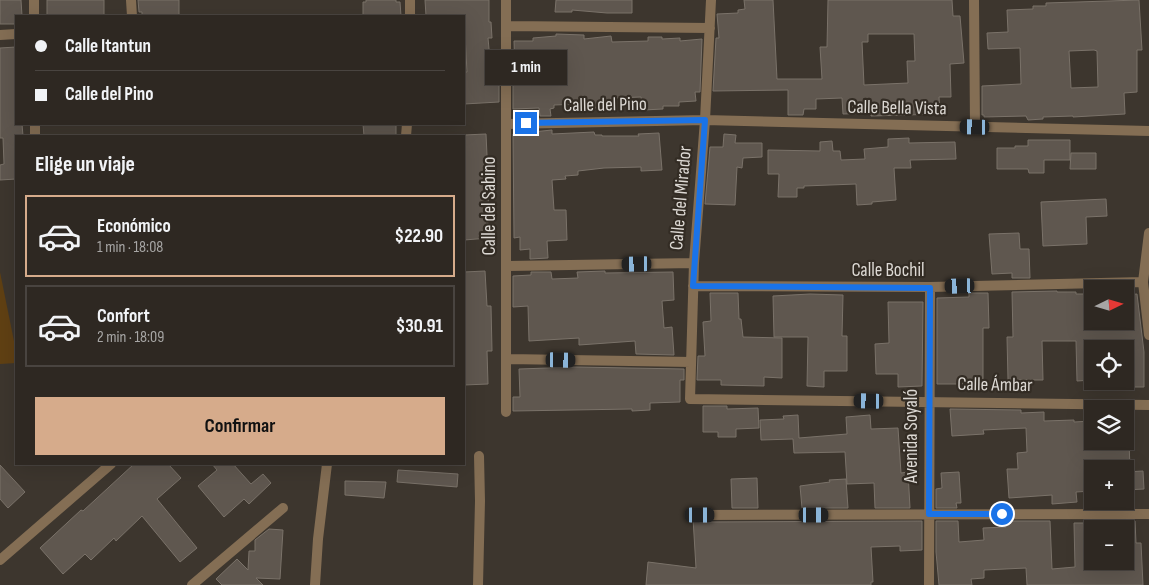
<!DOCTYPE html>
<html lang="es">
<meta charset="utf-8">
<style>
body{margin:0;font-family:"Sofia Sans Condensed",sans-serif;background:#3a342f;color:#f1f3f6;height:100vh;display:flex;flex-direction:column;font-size:19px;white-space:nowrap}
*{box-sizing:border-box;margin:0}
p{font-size:16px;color:#a7a6a5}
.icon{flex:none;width:28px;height:28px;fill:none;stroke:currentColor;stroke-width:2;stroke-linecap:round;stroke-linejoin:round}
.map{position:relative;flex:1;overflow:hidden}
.details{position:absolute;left:15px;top:135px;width:450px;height:330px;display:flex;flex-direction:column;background:#2e2822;border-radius:0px;box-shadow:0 5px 20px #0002,0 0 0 1px #494440}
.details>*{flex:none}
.hud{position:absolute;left:15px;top:15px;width:450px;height:110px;border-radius:0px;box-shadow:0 5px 20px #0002,0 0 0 1px #494440;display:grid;align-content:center;height:110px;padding:0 20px;background:#2e2822}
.needle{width:32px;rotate:85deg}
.controls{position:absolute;left:1084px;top:280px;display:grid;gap:10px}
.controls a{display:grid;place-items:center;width:50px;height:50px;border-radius:0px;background:#2e2822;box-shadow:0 5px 20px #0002,0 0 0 1px #494440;font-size:25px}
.end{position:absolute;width:22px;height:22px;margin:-11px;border:6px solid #1a73e8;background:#fff;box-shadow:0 0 0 2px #fff}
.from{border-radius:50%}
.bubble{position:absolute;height:35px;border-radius:0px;background:#2e2822;box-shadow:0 5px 20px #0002,0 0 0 1px #494440;font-size:16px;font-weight:700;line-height:35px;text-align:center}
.car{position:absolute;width:15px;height:30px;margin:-15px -8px;border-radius:6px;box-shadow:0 0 4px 1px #0007;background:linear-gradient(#222 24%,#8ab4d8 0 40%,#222 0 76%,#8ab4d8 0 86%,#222 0)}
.hud b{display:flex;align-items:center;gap:18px;height:48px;font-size:19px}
.hud b+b{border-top:1px solid #494440}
.hud i{width:12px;height:12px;background:#f1f3f6}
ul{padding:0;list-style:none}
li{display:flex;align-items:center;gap:15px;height:82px;margin:0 10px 8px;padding:0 10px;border:2px solid #494440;border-radius:0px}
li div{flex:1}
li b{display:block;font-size:19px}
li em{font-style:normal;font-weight:700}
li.active{border-color:#d6ab8b}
li>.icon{width:45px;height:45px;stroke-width:1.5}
h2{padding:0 20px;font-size:22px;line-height:60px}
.primary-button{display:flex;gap:10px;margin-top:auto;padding:10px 20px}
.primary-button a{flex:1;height:58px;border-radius:0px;background:#d6ab8b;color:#111;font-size:20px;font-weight:700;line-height:58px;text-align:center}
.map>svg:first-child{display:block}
.green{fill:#604013}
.building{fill:#5f574f;stroke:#7a7269;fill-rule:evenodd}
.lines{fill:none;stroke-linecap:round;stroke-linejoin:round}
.street{stroke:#846e54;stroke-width:10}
.route{stroke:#1a73e8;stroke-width:6}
.labels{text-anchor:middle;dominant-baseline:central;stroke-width:4.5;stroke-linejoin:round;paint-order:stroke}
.street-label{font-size:19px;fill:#ddd9d4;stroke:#332c24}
</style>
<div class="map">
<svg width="1149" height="585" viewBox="0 0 1149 585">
<rect width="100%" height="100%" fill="#3d362e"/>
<path class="green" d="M0,272L16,351V363L0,364Z"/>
<path class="building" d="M0,0H21L22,16H16V24H0Z
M47,0H104V16H47Z
M138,0H179V16H142V12H139Z
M366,0H396V2H400L401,16H363V2H366Z
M425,0H489V22H491L492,38H488L491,71H499V102L464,104V72H467L464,16H426Z
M556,0H632V13H607L572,10V12H555Z
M744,0H773L777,79H822L820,47H827L828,0H952L953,16H960L964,63L950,64L951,97H939L940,114L871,116V113L843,114L842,98L816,99V109H804L803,115H788V90L713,91L716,38H719L717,14L738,13V10L745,9ZM868,34H914L915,61H907L908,83L864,85L862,42H868Z
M1139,0L1142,50H1137V92L1124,93L1125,114L1073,117V116L1043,117V119L1028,120L1026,116L984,117V115H982V86L1021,84L1020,48L988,49L987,33L1008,32L1007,10L1033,9V6H1046V3ZM1094,50L1097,51L1098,87L1071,88L1069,51Z
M556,34L584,35V39L611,36L612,42L648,41V37H662V39L680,38V41L702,39L700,92H695L696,101L679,102V106H663V109L643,110L641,97L615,98L616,108H580V104L554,105V108L550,109L551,116H540L539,108L513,109V71H515L514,41H533V38L556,36Z
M16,47V124H22L23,136H16V179L0,180V165L4,164L3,138H0V48Z
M363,124H396V136H364Z
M552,130V134L594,132L595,135H602V136H639L638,134L659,133L662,170L641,171V167L604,168L578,171V175L565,176L566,179L552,180L554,210H566L567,240L547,241L548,258L530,259V249L520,250V237L514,238L513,134Z
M486,134L489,198H488L489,209H487L489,238L464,240V201H465L464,135Z
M724,134L736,135L735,143H762V157L743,158L742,168L737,167L735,205L705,204L710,147H723Z
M909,138V143L955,142L956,159L910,160L911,168H894L896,200L872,202V204L857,205L856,184L804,186V188H797V197H778L779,174H768V150L820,151V142L832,141L833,151H840L841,160L865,159L864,149L888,147V139Z
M1028,140H1070V160H1044V173H1029L1028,169H997V148H1015V146H1028Z
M1071,153H1096V169H1070Z
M1106,199L1107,216L1086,217L1087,244L1043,246L1041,202Z
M1019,233L1020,249H1029L1030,278H1012V273L992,274L989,234Z
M485,271L487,306H491L492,351H487L488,384L464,385V272Z
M605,271V273L673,272L674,300L662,301L664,328L672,327L674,355L636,354L635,341L579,345V338L529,341L528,306L513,307V276L531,275V272H551L552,279L578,278L577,272Z
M1057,291V292H1076V294H1092V321H1125V295L1137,294L1144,352V387H1125V349H1092V380L1077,381L1076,341H1042L1043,380H1008L1007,337H1013L1012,292Z
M710,293H738L739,319H741L743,337L782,338V378L764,377V386L721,385V380H697L698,356H705L703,322L711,321Z
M969,293H988L989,328H983V381H965V384H937V298L969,297Z
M810,294L843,295L842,336H847V371H824V387L807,386L808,337H774L773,296Z
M888,302H923L922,386L898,387V374H876L875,344L889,343Z
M576,367L684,369V380H680V402L650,403V410L632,411V409L513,411V397H520L519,369Z
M703,406H727V409L758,408L759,428L736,429V437H718V432H703Z
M950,409L1021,410V413L1044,412V421L1074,420V422L1092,421V441H1129L1130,469H1092V491L1076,492L1077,502L1052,504V495L1009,498L1007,469H1018L1017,453L1027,452L1026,428L983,430L984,434L952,436Z
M798,415L799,438L847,434L846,417L870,415L871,429L898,428L901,473L908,472L910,508H875L874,483L847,484L845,452L794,453L793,439L761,440L760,420L784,419L783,416Z
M134,464H168L181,478L157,499L197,548L180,562L142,516L116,541L114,538L91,560L85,554L63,574L40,548L81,510L83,511Z
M212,464H233L251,484L263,474L271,483L249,504L244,499L224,517L198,486L217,470Z
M0,465L25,492L8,508L0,499Z
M398,470L458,474L457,487L397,482Z
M1143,471L1144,489L1125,490V472Z
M959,472L961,503H956L957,508H936V489L942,488L941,473Z
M757,478L758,508H732L731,479Z
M846,479L848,508H802L800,486L830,482L829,480Z
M345,481L386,482L384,498L345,495Z
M693,518L700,522L922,521V550L900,551V546L871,547L873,582H871V585H646L648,562L696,568Z
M936,521H958L959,542L984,540L983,528L1006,527L1005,521H1050L1052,569L1075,567L1074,523H1091V561H1125V521H1135L1136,543H1141L1143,585H1027L1026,568L984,570V578L971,579L972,585H939L936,552Z
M269,529L283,530L280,579L256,578L263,585H222L216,579L237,559L248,570L249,551H255V540Z"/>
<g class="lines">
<path class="street" d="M131,0L132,16
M711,0L705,120L694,263L690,399L1149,405
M974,0L975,127
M34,16V0
M410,16V0
M506,26L710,28
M0,35L16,34
M35,124V136
M506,124L705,120L1149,131
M406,136L407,124
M1149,233L1143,282L1149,335
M506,266L694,263
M693,286L930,287L1143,282
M506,359L691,362
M506,412V0
M700,515L1149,514
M0,560L111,464
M192,585L283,508
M315,585L318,539L327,464
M478,585L480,501L479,456
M929,585L930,287"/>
</g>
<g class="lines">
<path class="route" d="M526,123L705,120L693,286L930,288L929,514H1002"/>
</g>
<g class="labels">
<g class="street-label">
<text transform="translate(605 105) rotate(-1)">Calle del Pino</text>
<text transform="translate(897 108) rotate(1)">Calle Bella Vista</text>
<text transform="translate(681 198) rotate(-85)">Calle del Mirador</text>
<text transform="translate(489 206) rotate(-90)">Calle del Sabino</text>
<text x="888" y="270">Calle Bochil</text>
<text transform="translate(995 385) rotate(1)">Calle Ámbar</text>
<text transform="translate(911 436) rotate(-90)">Avenida Soyaló</text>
</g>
</g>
</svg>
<div class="controls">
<a><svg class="needle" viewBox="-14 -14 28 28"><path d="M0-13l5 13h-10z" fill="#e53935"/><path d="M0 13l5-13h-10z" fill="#a7a6a5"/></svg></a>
<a><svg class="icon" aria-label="locate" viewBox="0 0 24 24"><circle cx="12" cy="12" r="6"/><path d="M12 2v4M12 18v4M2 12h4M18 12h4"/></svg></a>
<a><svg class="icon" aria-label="layers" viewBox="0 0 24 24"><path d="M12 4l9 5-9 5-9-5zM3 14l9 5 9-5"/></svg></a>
<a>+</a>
<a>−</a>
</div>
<i class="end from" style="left:1002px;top:514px"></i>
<i class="end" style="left:526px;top:123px"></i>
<div class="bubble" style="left:485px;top:50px;width:82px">1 min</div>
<i class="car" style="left:975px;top:127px;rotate:271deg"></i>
<i class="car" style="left:637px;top:264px;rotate:269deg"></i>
<i class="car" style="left:960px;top:286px;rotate:268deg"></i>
<i class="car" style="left:561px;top:360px;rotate:91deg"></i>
<i class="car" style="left:869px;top:401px;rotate:271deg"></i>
<i class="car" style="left:700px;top:515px;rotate:90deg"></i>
<i class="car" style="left:814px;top:515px;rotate:90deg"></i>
<div class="hud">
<b><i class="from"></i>Calle Itantun</b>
<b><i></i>Calle del Pino</b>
</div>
<section class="details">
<h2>Elige un viaje</h2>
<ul>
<li class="active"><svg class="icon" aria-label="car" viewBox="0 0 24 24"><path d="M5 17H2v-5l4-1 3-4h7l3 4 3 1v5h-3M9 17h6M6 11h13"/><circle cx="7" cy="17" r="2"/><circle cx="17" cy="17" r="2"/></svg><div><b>Económico</b><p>1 min · 18:08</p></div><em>$22.90</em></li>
<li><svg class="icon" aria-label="car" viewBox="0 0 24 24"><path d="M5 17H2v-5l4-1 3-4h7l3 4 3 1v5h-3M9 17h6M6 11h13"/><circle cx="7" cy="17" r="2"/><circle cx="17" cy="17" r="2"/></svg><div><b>Confort</b><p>2 min · 18:09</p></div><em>$30.91</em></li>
</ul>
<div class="primary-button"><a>Confirmar</a></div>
</section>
</div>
